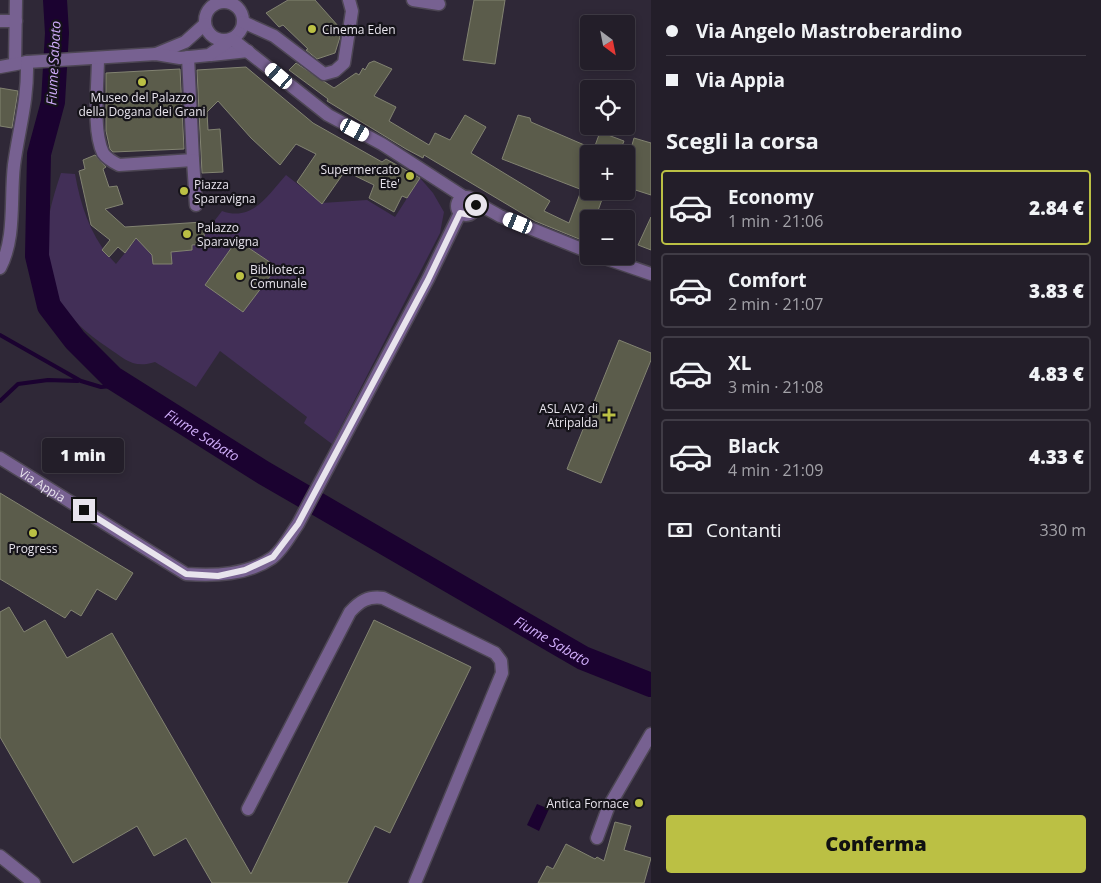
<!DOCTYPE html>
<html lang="it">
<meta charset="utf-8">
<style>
body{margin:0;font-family:"Open Sans",sans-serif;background:#2b2731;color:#f1f3f6;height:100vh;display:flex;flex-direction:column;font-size:19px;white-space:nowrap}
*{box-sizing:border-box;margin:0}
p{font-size:16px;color:#a3a2a8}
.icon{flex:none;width:28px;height:28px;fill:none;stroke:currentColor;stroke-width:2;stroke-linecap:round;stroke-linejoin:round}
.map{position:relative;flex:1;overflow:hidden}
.details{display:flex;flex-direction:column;background:#231e29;width:450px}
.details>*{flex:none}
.guide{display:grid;align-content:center;height:110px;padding:0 15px;background:#231e29}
.needle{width:32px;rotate:148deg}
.fabs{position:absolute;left:580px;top:15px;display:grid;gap:10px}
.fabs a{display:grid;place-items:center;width:55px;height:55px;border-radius:5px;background:#231e29;box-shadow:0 2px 8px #0003,0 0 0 1px #403c46;font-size:25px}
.end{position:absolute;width:22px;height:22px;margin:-11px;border:6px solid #e8e4ed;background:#111;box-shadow:0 0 0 2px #111}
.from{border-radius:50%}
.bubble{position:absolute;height:35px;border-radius:5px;background:#231e29;box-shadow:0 2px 8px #0003,0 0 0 1px #403c46;font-size:16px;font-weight:800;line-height:35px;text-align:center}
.car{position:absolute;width:15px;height:30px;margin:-15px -8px;border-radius:6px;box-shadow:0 0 4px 1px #0007;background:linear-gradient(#fff 24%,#345 0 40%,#fff 0 76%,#345 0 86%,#fff 0)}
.guide b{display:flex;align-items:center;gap:18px;height:48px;font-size:19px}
.guide b+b{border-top:1px solid #403c46}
.guide i{width:12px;height:12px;background:#f1f3f6}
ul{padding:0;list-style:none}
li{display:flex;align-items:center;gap:15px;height:75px;margin:0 10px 8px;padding:0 5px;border:2px solid #403c46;border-radius:5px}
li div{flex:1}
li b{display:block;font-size:19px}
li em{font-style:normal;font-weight:800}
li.active{border-color:#bbc044}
li>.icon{width:45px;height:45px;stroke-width:1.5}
h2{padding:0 15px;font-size:22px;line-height:60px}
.pay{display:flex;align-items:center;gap:12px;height:55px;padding:0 15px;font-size:19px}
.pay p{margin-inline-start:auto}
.button{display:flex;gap:10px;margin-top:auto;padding:10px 15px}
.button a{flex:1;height:58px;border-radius:5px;background:#bbc044;color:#111;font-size:20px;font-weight:800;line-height:58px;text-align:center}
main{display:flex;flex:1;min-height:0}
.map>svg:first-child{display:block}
.green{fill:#422f57}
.water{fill:#1b0230}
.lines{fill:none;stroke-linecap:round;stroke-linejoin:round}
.stream{stroke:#1b0230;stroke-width:4}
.river{stroke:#1b0230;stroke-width:24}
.building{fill:#5b5c4b;stroke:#828371}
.minor-casing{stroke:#4d4654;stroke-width:15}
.minor{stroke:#776191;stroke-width:12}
.route{stroke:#e8e4ed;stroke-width:6}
.poi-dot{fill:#bbc044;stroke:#151319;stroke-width:2}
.labels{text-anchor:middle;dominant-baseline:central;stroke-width:4.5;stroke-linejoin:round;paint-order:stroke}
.poi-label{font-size:12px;fill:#e8e4ed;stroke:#151319;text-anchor:start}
.street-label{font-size:12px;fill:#e8e4ed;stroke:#151319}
.water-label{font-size:14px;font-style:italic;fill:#cfacf9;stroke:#151319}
</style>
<main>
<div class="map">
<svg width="651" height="883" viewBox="0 0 651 883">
<rect width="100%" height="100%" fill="#2f2837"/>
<path class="green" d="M61,173L75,174C81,208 92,240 116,264L137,238L152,251L153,264L172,263L171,252L192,250V245L203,225L212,224L222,211C253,222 268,195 286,175L322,203L367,200L395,217L420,178L433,193L444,212L440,233L332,444L304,423L307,417L220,351L196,387L155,362C133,369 125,359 107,347C37,301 35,248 61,173Z"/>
<path class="water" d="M537,804L549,809L539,831L527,825Z"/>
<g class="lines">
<path class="stream" d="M0,335L81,381L101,387L123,385
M0,401L18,384L48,380L78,381"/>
<path class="river" id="s1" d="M55,0L57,33L53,102L39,154L37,256L49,306L75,340L113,378L264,473L583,658L651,685"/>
</g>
<path class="building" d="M288,0H315L339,27L335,31L340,37L335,53L317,59L306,50L308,49L283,25L279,27L266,13Z
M474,0H505L495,64L463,60Z
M374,61L392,69L374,96L396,107L389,121L429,145L435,133L450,140L465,115L486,127L471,153L550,201L544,211L569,223L581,191H585L502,159L518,115L530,118L531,122L589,147V191H605L595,219H589V243L535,221L424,155L423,158L406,149L327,101L328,99L289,70L296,63L334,88L356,73L359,75L363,68L365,70L369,63Z
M246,67L313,123L382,162L386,159L420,178L407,198L402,196L394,212L369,198L374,185L345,171L322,204L297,182L316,154L296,144L280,165L251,138L218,101L207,112L208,130L220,129L223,172L202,173L197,70Z
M180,69L184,149L113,152L110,149L106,131V73Z
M0,88L18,91L12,128L0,126Z
M600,132L624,141L619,154H592Z
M634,138L651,143V195L626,187V166Z
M95,155L106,167L103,169L109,187L117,186L123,204L105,209L125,227L203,222L205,244L192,245V250L171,252L172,264H153L152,255L136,238L125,253L118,247L109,257L102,250L110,240L91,225L79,171L85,169L83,160Z
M651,217V250L638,245Z
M237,240L277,267L243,312L205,285Z
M619,340L651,353V360L601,483L567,469Z
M0,493L133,573L116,600L97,589L81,616L71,610L65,618L0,579Z
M9,607L24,632L45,620L67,658L112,633L251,874L374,620L471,667L390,833L375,826L347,883H212L186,838L154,856L137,826L73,863L0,737V612Z
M615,822L631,826L624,850L651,858L644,883H538L547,866L553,869L566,844L595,859L597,857L604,861Z"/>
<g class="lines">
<g class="minor-casing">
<g id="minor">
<path d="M413,0L439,4"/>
<circle cx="224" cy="21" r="19"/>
<path d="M0,21H16"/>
<path d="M243,22L274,36L324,74L335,71L344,63L352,11L349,0"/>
<path d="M156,54L185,42L205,24"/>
<path d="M211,55L248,51"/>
<path d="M98,58C98,84 92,130 103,153C107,159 113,162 119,165L193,160L188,57"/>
<path d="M15,64L16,0"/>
<path d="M0,67L27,62L156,54L180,58L209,55L232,39L328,115L382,144L464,197"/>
<path d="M193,160L196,205"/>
<circle cx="466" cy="206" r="9"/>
<path d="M475,202L500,216L589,252"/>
<path d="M599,256L651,274"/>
<path d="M0,268C16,238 10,199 14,165C19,128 28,101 27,62"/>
<path id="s2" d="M0,458L186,574C215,576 247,575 272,558C282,551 291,534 298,524L428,279L460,213"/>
<path d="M248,809L350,612C360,601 368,596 383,598L495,653L501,661L502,673L415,883"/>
<path d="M597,838L608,808L651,734"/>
<path d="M0,856L34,883"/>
</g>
</g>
<use href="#minor" class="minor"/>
</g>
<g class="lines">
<path class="route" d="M84,510L186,574L218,576L245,570L273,557L298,524L428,280L460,213L470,215L474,211L476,205"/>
</g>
<g class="poi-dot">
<circle cx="312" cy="29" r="5"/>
<circle cx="142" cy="82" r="5"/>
<circle cx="410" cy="176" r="5"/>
<circle cx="184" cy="191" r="5"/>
<circle cx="187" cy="234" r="5"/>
<circle cx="240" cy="276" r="5"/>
<path d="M606.5 407.5h5v5h5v5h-5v5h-5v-5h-5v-5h5z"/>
<circle cx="33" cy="533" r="5"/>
<circle cx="639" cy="803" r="5"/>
</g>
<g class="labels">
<g class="poi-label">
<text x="322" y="29">Cinema Eden</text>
<text x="142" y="97" text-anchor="middle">Museo del Palazzo<tspan x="142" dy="14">della Dogana dei Grani</tspan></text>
<text x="400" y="169" text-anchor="end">Supermercato<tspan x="400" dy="14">Ete'</tspan></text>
<text x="194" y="184">Piazza<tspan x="194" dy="14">Sparavigna</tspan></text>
<text x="197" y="227">Palazzo<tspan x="197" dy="14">Sparavigna</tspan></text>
<text x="250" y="269">Biblioteca<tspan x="250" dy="14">Comunale</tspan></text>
<text x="598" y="408" text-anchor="end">ASL AV2 di<tspan x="598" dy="14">Atripalda</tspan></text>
<text x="33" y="548" text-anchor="middle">Progress</text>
<text x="629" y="803" text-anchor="end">Antica Fornace</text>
</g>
<g class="street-label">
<text stroke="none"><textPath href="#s2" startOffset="50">Via Appia</textPath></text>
</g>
<g class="water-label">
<text transform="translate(53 63) rotate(-87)">Fiume Sabato</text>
<text stroke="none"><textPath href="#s1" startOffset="512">Fiume Sabato</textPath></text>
<text stroke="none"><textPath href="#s1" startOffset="918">Fiume Sabato</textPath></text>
</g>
</g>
</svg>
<div class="fabs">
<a><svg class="needle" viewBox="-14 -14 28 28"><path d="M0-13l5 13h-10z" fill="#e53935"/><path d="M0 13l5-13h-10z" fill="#a3a2a8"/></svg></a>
<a><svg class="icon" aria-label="locate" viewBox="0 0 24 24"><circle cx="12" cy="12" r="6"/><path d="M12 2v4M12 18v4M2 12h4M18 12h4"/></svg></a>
<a>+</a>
<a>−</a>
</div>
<i class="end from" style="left:476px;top:205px"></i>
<i class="end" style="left:84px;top:510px"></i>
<div class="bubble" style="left:42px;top:438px;width:82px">1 min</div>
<i class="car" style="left:279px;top:76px;rotate:311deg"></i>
<i class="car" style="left:355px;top:130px;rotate:118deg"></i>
<i class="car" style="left:518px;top:223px;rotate:292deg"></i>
</div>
<section class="details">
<div class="guide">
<b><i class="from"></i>Via Angelo Mastroberardino</b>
<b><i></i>Via Appia</b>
</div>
<h2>Scegli la corsa</h2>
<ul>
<li class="active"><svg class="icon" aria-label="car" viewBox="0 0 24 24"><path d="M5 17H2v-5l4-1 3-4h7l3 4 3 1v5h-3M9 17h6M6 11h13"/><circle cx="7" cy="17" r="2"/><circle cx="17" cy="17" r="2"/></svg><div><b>Economy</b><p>1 min · 21:06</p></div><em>2.84 €</em></li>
<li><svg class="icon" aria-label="car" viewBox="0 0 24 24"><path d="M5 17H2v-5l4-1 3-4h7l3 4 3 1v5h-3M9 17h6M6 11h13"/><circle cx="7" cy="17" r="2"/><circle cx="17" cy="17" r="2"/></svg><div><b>Comfort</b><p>2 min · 21:07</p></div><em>3.83 €</em></li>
<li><svg class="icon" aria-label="car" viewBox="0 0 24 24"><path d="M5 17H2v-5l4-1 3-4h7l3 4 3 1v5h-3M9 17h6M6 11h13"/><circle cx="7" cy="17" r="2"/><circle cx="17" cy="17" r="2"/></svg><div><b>XL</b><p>3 min · 21:08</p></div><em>4.83 €</em></li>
<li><svg class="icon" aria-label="car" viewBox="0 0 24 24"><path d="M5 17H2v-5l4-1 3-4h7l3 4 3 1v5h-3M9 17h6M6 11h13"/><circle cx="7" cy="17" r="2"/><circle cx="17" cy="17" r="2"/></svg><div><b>Black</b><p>4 min · 21:09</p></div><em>4.33 €</em></li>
</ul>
<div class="pay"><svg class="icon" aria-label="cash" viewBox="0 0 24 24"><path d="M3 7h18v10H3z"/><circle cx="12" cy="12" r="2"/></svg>Contanti<p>330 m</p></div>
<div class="button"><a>Conferma</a></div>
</section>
</main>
